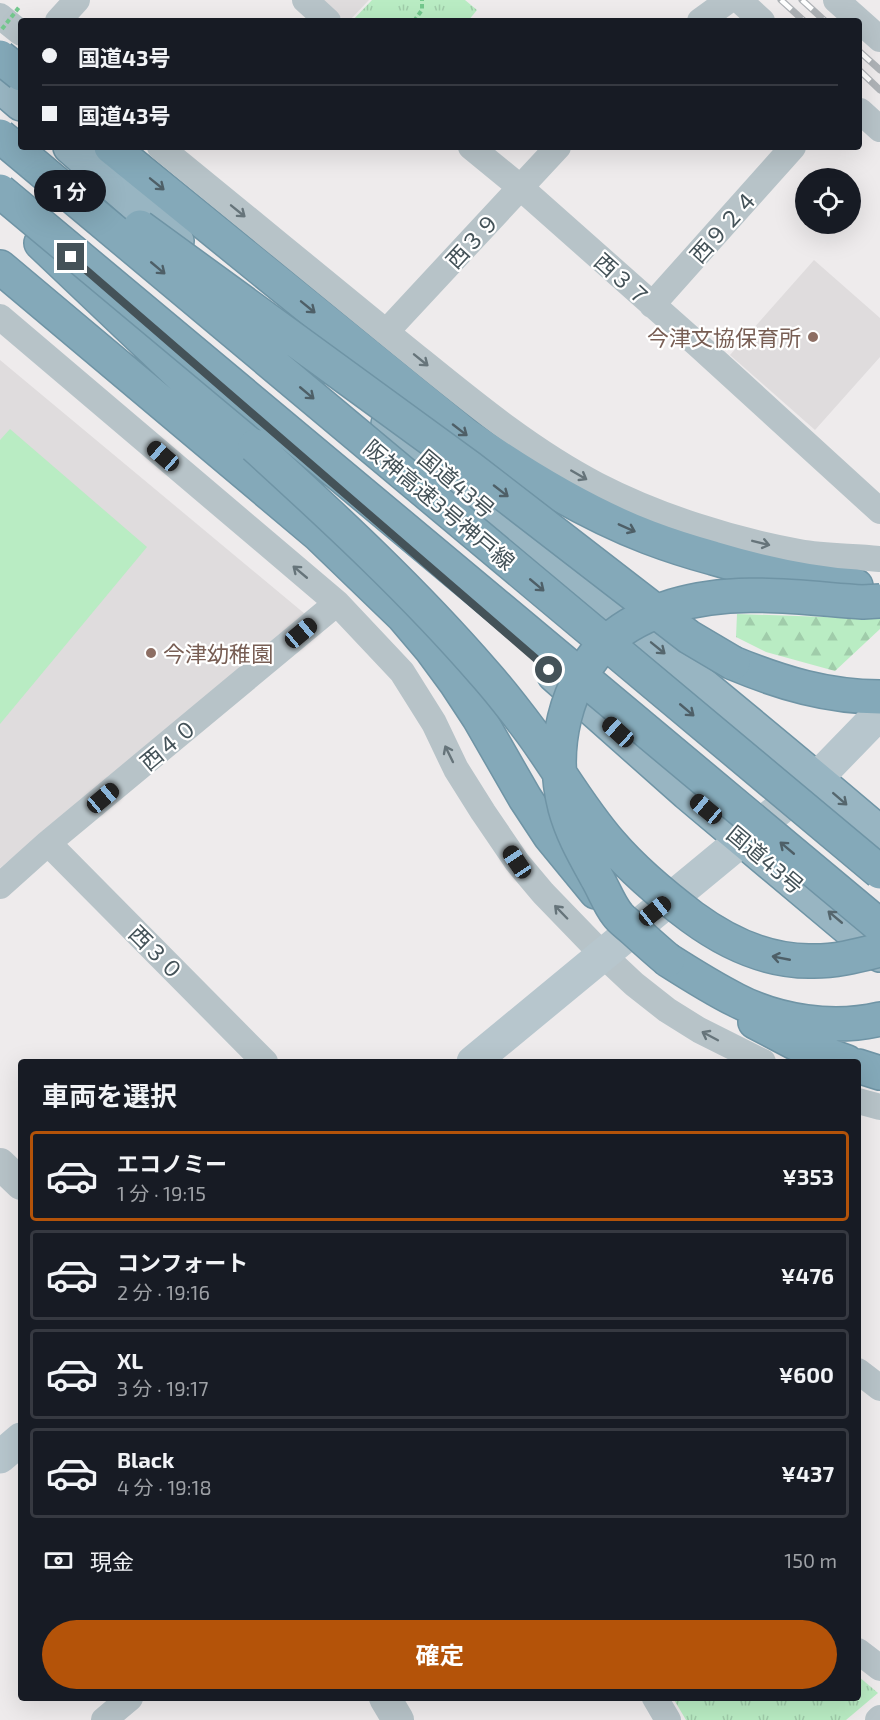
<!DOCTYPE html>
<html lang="ja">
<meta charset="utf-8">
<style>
body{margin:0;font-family:"Exo 2","Noto Sans JP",sans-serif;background:#242831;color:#f1f3f6;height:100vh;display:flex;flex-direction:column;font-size:22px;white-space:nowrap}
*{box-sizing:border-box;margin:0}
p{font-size:20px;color:#9ea1a6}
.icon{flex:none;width:33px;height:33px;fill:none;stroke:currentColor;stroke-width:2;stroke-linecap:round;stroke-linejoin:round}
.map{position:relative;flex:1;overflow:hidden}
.panel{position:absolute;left:18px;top:1059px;width:843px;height:642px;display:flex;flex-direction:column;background:#171b24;border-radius:6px;box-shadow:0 6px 24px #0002}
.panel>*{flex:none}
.top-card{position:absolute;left:18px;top:18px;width:844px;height:132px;border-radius:6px;box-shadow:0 6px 24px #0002;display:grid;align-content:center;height:132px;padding:0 24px;background:#171b24}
.controls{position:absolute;left:795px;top:168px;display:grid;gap:12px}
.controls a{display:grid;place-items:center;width:66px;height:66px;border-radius:50%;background:#171b24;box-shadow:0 6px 24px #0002;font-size:30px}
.end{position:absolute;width:27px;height:27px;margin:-14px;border:8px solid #445258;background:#fff;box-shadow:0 0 0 3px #fff}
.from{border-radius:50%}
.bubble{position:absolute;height:42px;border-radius:21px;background:#171b24;box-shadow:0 6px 24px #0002;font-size:20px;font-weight:700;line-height:42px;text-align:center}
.car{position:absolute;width:18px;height:36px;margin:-18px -9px;border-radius:8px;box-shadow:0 0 4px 2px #0007;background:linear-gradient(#222 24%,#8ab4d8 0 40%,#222 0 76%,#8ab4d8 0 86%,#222 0)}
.top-card b{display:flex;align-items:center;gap:21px;height:57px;font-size:22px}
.top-card b+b{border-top:2px solid #363941}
.top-card i{width:15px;height:15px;background:#f1f3f6}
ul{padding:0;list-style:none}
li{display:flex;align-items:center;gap:18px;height:90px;margin:0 12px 9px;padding:0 12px;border:3px solid #363941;border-radius:6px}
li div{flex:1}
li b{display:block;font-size:22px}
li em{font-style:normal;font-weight:700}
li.selected{border-color:#b45309}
li>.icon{width:54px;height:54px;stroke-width:1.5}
h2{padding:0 24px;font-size:27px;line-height:72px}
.pay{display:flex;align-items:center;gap:15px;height:66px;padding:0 24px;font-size:22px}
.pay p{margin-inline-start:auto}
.button{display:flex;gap:12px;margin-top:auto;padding:12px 24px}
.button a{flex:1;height:69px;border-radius:36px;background:#b45309;color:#fff;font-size:24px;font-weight:700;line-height:69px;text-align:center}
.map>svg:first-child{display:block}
.education{fill:#dfdcdd}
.forest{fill:url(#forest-firs)}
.park{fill:url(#park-tufts)}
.pitch{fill:#b9ecc3}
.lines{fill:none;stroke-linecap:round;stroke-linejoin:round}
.trunk-casing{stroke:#6f94a5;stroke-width:36}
.motorway-casing{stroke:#6f94a5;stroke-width:36}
.path{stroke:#73c88d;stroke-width:4;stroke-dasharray:4.5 3;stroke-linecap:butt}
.minor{stroke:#b7c3c8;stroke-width:26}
.tertiary{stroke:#b7c3c8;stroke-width:32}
.secondary{stroke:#b7c6cd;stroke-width:33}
.trunk{stroke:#98b5c2;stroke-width:33}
.motorway{stroke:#84a9b9;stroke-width:33}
.rail-casing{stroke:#aeb2b6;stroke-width:7}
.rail{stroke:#fff;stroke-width:4.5;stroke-dasharray:14;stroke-linecap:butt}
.motorway-bridge-casing{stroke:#6f94a5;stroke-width:36;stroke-linecap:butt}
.path-bridge{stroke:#73c88d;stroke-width:4;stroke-dasharray:4.5 3;stroke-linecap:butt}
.motorway-bridge{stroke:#84a9b9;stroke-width:33}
.oneway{stroke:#4e5f67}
.oneway2{stroke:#66747a}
.oneway3{stroke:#55666d}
.route{stroke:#445258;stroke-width:8}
.education-dot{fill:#8d6e63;stroke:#fff;stroke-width:2}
.labels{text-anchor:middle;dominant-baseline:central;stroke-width:4.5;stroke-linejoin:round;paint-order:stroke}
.street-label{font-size:22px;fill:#445258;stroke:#fff}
.education-label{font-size:22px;fill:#785e54;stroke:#fff;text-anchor:end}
</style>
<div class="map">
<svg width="880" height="1720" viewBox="0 0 880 1720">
<defs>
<pattern id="forest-firs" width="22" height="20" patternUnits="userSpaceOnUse" patternTransform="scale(1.5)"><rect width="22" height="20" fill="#b9ecc3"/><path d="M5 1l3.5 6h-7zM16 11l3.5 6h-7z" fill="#a0ccaa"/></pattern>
<pattern id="park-tufts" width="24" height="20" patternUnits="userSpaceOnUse" patternTransform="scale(1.5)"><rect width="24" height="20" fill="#b9ecc3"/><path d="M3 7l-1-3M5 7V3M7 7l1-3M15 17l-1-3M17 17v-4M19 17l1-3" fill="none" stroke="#a0ccaa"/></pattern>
</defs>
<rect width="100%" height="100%" fill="#eeebec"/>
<path class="education" d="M321,0H369L349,21H345Z
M814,260L880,318V357L815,430L730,355Z
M0,360L305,614L0,868Z"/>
<path class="forest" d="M737,614L880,619V629L835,671L766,652L736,637Z"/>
<path class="park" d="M372,0H465L477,10L468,21H352Z
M858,1676L878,1693L846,1720H686L673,1698H858Z"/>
<path class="pitch" d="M10,429L147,547L0,724V440Z"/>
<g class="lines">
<g class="trunk-casing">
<path id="trunk" d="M0,86L21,104
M70,147L177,241
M388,424C550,563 718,694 880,833
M554,675L687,793L880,955"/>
</g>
<g class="motorway-casing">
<path id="motorway" d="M111,147L466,435C523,475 583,512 648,537C669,545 691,552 713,558C760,572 807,583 856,586
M41,243L255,446
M0,267L319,535L403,616L431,649L456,683L479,718L525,798L550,836L596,892
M733,663C781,683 828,697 880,697
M668,960C690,974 712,988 736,1000C778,1022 833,1030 880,1019
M755,1022L795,1043L847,1062
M858,1066L880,1073"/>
</g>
<path class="path" d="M414,21L422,10V0"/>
<path class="minor" d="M305,0L328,21
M739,0L762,21
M836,0L880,39
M0,16L21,33
M58,21L77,0
M700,21L729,0
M860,111L880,129
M160,147C241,213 321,279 402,345C464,395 526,448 597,485C657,516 732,540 799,552C825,557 853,556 880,559
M471,147L521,188L697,344L880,511
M652,305L793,147
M0,317L337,603L402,672L434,723L456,769L483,812L517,862L543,893L602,954L634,984L667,1010L699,1030L763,1062
M386,332L558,147
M48,843L265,1062
M0,886L48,843L337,603
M858,1101L880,1107
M858,1371L880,1388
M858,1651L880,1668
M655,1698L668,1720
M104,1720L130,1698
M878,1720L880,1718"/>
<path class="tertiary" d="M0,1164L21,1184
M385,1698L398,1720"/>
<path class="secondary" d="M473,1062L817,778L880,713
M0,1457L21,1439"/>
<use href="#trunk" class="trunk"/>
<use href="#motorway" class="motorway"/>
<g class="rail-casing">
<path id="rail" d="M781,0L804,21
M802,0L825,21
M860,52L880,70
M860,71L880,90"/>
</g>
<use href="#rail" class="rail"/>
<g class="motorway-bridge-casing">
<path id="motorway-bridge" d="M0,57L21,74
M0,136L880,872
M0,191L880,926
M140,227L469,467L689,637L733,663
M255,446C334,518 414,592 484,673C501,692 517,713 532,733C559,770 581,810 611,844C635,872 663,895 692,917C726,942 765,961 809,961C833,962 857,956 880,950
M668,960C656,950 645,940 634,930C629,925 621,920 617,914C609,904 604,890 597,878C585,856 572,834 565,808C550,750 564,682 609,640C627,624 651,613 673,606C734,587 801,598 863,602L880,601"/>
</g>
<path class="path-bridge" d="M2,29L20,6"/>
<use href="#motorway-bridge" class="motorway-bridge"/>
</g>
<defs><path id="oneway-shaft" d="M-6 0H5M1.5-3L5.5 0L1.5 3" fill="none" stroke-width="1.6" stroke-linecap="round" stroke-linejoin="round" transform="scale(1.5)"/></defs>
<g class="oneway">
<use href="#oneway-shaft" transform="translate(157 184) rotate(39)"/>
<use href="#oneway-shaft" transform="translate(158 268) rotate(40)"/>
<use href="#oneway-shaft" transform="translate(308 307) rotate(39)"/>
<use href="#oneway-shaft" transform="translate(307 393) rotate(40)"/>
<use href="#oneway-shaft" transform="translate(460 430) rotate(38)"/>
<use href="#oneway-shaft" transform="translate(501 491) rotate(38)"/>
<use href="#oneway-shaft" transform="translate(627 528) rotate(24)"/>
<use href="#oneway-shaft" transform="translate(537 585) rotate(40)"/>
<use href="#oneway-shaft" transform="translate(687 710) rotate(40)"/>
<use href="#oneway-shaft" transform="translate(787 848) rotate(-140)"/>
<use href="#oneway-shaft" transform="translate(781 958) rotate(-169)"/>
</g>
<g class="oneway2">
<use href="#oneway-shaft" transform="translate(238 211) rotate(39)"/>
<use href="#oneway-shaft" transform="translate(421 360) rotate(39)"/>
<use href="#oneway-shaft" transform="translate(579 475) rotate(30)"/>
<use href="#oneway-shaft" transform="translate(761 543) rotate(14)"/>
<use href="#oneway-shaft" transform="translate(300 572) rotate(-140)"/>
<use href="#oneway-shaft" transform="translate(449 754) rotate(-116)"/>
<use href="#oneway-shaft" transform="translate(561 912) rotate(-134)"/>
<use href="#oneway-shaft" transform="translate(710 1036) rotate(-152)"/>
</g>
<g class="oneway3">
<use href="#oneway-shaft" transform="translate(658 648) rotate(39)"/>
<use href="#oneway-shaft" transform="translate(840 799) rotate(41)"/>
<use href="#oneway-shaft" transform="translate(835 917) rotate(-140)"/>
</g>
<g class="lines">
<path class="route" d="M71,257L549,670"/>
</g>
<g class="education-dot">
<circle cx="813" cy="337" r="6"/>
<circle cx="151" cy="653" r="6"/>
</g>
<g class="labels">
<g class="street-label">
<text transform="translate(723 226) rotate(-48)">西９２４</text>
<text transform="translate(472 240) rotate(-47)">西３９</text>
<text transform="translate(623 279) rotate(42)">西３７</text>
<text transform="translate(457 483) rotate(40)">国道43号</text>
<text transform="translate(440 504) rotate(40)">阪神高速3号神戸線</text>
<text transform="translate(168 744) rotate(-40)">西４０</text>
<text transform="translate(766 859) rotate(40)">国道43号</text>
<text transform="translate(157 952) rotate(45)">西３０</text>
</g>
<g class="education-label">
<text x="801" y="337">今津文協保育所</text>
<text x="163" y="653" text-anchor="start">今津幼稚園</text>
</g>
</g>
</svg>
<div class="controls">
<a><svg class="icon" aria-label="locate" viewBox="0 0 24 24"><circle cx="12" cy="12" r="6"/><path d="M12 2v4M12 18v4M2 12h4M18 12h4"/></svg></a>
</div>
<i class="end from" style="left:549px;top:670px"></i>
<i class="end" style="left:71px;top:257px"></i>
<div class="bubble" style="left:34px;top:170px;width:72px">1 分</div>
<i class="car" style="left:163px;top:456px;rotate:311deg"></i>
<i class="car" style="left:301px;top:633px;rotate:50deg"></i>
<i class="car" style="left:618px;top:732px;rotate:312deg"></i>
<i class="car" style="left:103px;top:798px;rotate:50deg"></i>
<i class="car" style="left:706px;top:809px;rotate:310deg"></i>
<i class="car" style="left:517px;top:862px;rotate:326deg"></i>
<i class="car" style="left:655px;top:911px;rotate:51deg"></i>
<div class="top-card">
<b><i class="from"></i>国道43号</b>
<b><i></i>国道43号</b>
</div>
<section class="panel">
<h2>車両を選択</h2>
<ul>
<li class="selected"><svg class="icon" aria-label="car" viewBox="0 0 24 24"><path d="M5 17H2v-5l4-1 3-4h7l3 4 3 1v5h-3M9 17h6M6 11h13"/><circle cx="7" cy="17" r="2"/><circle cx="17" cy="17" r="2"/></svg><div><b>エコノミー</b><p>1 分 · 19:15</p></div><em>¥353</em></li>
<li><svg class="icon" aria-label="car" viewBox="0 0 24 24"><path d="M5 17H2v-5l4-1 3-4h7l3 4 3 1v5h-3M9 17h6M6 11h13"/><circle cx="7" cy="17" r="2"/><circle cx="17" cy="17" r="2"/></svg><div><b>コンフォート</b><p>2 分 · 19:16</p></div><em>¥476</em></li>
<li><svg class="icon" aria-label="car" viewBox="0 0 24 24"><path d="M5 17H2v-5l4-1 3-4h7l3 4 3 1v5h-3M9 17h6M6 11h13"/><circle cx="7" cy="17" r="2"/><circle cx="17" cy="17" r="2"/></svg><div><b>XL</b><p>3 分 · 19:17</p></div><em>¥600</em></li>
<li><svg class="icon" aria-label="car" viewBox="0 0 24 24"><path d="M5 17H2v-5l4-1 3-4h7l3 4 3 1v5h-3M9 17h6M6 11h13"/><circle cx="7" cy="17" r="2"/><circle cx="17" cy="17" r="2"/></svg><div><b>Black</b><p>4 分 · 19:18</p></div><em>¥437</em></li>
</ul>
<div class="pay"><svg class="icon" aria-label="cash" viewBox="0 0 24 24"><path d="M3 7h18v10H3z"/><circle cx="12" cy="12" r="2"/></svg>現金<p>150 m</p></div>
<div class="button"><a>確定</a></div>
</section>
</div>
